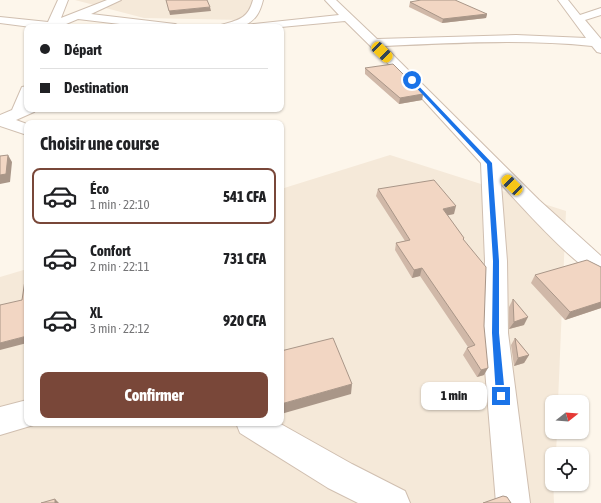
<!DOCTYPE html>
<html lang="fr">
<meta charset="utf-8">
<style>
body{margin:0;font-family:"Asap Condensed",sans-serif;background:#f2f2f2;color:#202124;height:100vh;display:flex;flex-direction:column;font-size:15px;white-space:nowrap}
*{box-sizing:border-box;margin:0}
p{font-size:13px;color:#757577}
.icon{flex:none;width:22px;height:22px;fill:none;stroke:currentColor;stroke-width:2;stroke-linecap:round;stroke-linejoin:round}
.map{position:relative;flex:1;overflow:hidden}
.panel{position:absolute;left:24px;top:120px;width:260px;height:306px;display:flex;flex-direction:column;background:#fff;border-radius:8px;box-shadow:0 1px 3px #0004}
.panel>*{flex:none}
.top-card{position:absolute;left:24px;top:24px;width:260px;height:88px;border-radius:8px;box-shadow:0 1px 3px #0004;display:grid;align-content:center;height:88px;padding:0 16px;background:#fff}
.needle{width:26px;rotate:73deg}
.fabs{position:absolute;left:545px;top:395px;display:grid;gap:8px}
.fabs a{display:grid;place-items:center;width:44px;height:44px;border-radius:8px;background:#fff;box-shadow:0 1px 3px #0004;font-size:20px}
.end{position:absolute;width:18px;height:18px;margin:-9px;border:5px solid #1a73e8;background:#fff;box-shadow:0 0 0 2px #fff}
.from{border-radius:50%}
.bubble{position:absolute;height:28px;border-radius:8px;background:#fff;box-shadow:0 1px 3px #0004;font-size:13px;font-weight:800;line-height:28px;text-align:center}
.car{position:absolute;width:12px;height:24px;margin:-12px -6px;border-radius:5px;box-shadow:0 0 3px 1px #0007;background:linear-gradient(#f5c518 24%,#345 0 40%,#f5c518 0 76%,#345 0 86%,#f5c518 0)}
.top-card b{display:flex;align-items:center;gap:14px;height:38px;font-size:15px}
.top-card b+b{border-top:1px solid #e0e0e0}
.top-card i{width:10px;height:10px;background:#202124}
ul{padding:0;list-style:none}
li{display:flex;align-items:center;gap:12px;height:56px;margin:0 8px 6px;padding:0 8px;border:2px solid transparent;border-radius:8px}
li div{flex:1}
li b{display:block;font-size:15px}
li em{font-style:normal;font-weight:800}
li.selected{border-color:#794739}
li>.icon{width:36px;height:36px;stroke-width:1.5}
h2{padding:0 16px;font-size:18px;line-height:48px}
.button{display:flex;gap:8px;margin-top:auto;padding:8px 16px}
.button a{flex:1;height:46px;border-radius:8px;background:#794739;color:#fff;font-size:16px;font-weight:800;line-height:46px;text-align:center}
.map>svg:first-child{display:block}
.residential{fill:#f5e9d9}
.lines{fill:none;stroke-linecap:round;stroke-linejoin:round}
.minor-casing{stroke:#d0bfb0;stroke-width:2}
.minor{fill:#fff;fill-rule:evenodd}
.wall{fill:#d0b8a8}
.shaded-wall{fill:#a99688}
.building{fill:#f2d6c3;stroke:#a99688}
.route{fill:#1a73e8}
</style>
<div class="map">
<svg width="601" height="503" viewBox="0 0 601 503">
<rect width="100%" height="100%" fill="#fdf6eb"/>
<path class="residential" d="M75,0H259L243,20L144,18Z
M390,155L566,211L558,402H552V432H557L556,454H552L554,503H0V277L27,269V423H281V189Z"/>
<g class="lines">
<g class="minor-casing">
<path id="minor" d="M58,0H68L61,18L107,0H121L91,14L175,24L181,27H145L78,19L59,27H31L0,23V17L48,22Z
M253,0H263C260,12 256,20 245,25L339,15L325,0H336L377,39L516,35L586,38L558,0H568L580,15L601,8V15L585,20L601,39V53L597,52L592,46C523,39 454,43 384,46L539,200L601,256V277C579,271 519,204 501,184L507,261L508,333L530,503H496L482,333L485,261L481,163L407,82L345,21L281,27H243L245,25L237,27H219L221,25C238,20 248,19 253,0Z
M27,86V109H37L34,112L16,120L27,124V135L0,126V115L12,110L22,87Z
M27,400V423L37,424L0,435V407Z
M236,423H279L352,464L405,491L410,503H358L328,488L240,433Z"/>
</g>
<use href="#minor" class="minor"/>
</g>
<path class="wall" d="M410,2L487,14L486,18L442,23L409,7Z
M365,68L423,94L422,100L399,104L365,74Z
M378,189L454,214L447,215L464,238V240L484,326V375L477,377L463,355L467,348L468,347L420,276L412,278L395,250L396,243L405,241L376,196Z
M601,267V308L565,320L531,283L535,275Z
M513,299L524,325L509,329V307Z
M515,338L529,355L524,363L514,366L511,345Z"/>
<path class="shaded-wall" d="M210,7L211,11L170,15L169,11Z
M487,14L486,18L442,23L443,19Z
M423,94L422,100L399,104L400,98Z
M8,155L12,162L10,182L0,184V175Z
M456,206L454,214L440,217L443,209Z
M422,268L420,276L412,278L414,270Z
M601,302V308L565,320L570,312Z
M528,317L524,325L509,329L514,322Z
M27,336V343L0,350V343Z
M529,355L524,363L514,366L518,358Z
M488,368L484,375L477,377L481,370Z
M352,384L351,394L281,414V404Z
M55,499L59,503H55Z"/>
<path class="building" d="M166,0H207L210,7L169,11Z
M421,0H455L487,14L443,19L410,2Z
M393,64L423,94L400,98L365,68Z
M8,155L6,174L0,175V156Z
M434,180L456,206L443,209L464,238L463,239L486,267L484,326L488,368L481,370L467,348L475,345L422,268L414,270L396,243L410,240L378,189Z
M587,260L601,267V302L570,312L535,275Z
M27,267V336L0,343V305L22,300Z
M513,299L528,317L514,322Z
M333,338L352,384L281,404V351Z
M515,338L529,355L518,358Z
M503,496L507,497L511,503H483Z
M55,499V503H41Z"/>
<path class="route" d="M412,79L492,163L499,261V333L505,396L501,400L496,396L492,333L493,261L487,164L410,81Z"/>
</svg>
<div class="fabs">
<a><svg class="needle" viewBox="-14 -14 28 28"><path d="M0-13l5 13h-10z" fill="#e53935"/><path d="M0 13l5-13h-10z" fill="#757577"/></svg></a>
<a><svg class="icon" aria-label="locate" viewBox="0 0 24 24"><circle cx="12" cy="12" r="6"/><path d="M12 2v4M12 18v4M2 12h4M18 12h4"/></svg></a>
</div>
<i class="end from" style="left:412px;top:80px"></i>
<i class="end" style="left:501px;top:396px"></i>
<div class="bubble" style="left:421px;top:382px;width:66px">1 min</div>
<i class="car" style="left:382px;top:52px;rotate:134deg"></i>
<i class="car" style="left:512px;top:185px;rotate:314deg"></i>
<div class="top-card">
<b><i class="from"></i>Départ</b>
<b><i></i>Destination</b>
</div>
<section class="panel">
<h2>Choisir une course</h2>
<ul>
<li class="selected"><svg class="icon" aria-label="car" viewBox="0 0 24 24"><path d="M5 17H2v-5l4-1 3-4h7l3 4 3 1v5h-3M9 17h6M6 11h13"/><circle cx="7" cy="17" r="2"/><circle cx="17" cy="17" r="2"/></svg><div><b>Éco</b><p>1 min · 22:10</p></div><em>541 CFA</em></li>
<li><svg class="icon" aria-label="car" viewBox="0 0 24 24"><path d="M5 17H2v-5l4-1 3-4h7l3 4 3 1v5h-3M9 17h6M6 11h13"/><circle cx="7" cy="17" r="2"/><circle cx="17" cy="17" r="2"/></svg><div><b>Confort</b><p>2 min · 22:11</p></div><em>731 CFA</em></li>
<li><svg class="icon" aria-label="car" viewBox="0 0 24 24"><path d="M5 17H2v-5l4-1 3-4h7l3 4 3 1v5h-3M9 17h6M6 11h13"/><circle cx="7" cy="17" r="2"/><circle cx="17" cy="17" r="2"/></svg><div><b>XL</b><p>3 min · 22:12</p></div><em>920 CFA</em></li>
</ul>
<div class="button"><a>Confirmer</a></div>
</section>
</div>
